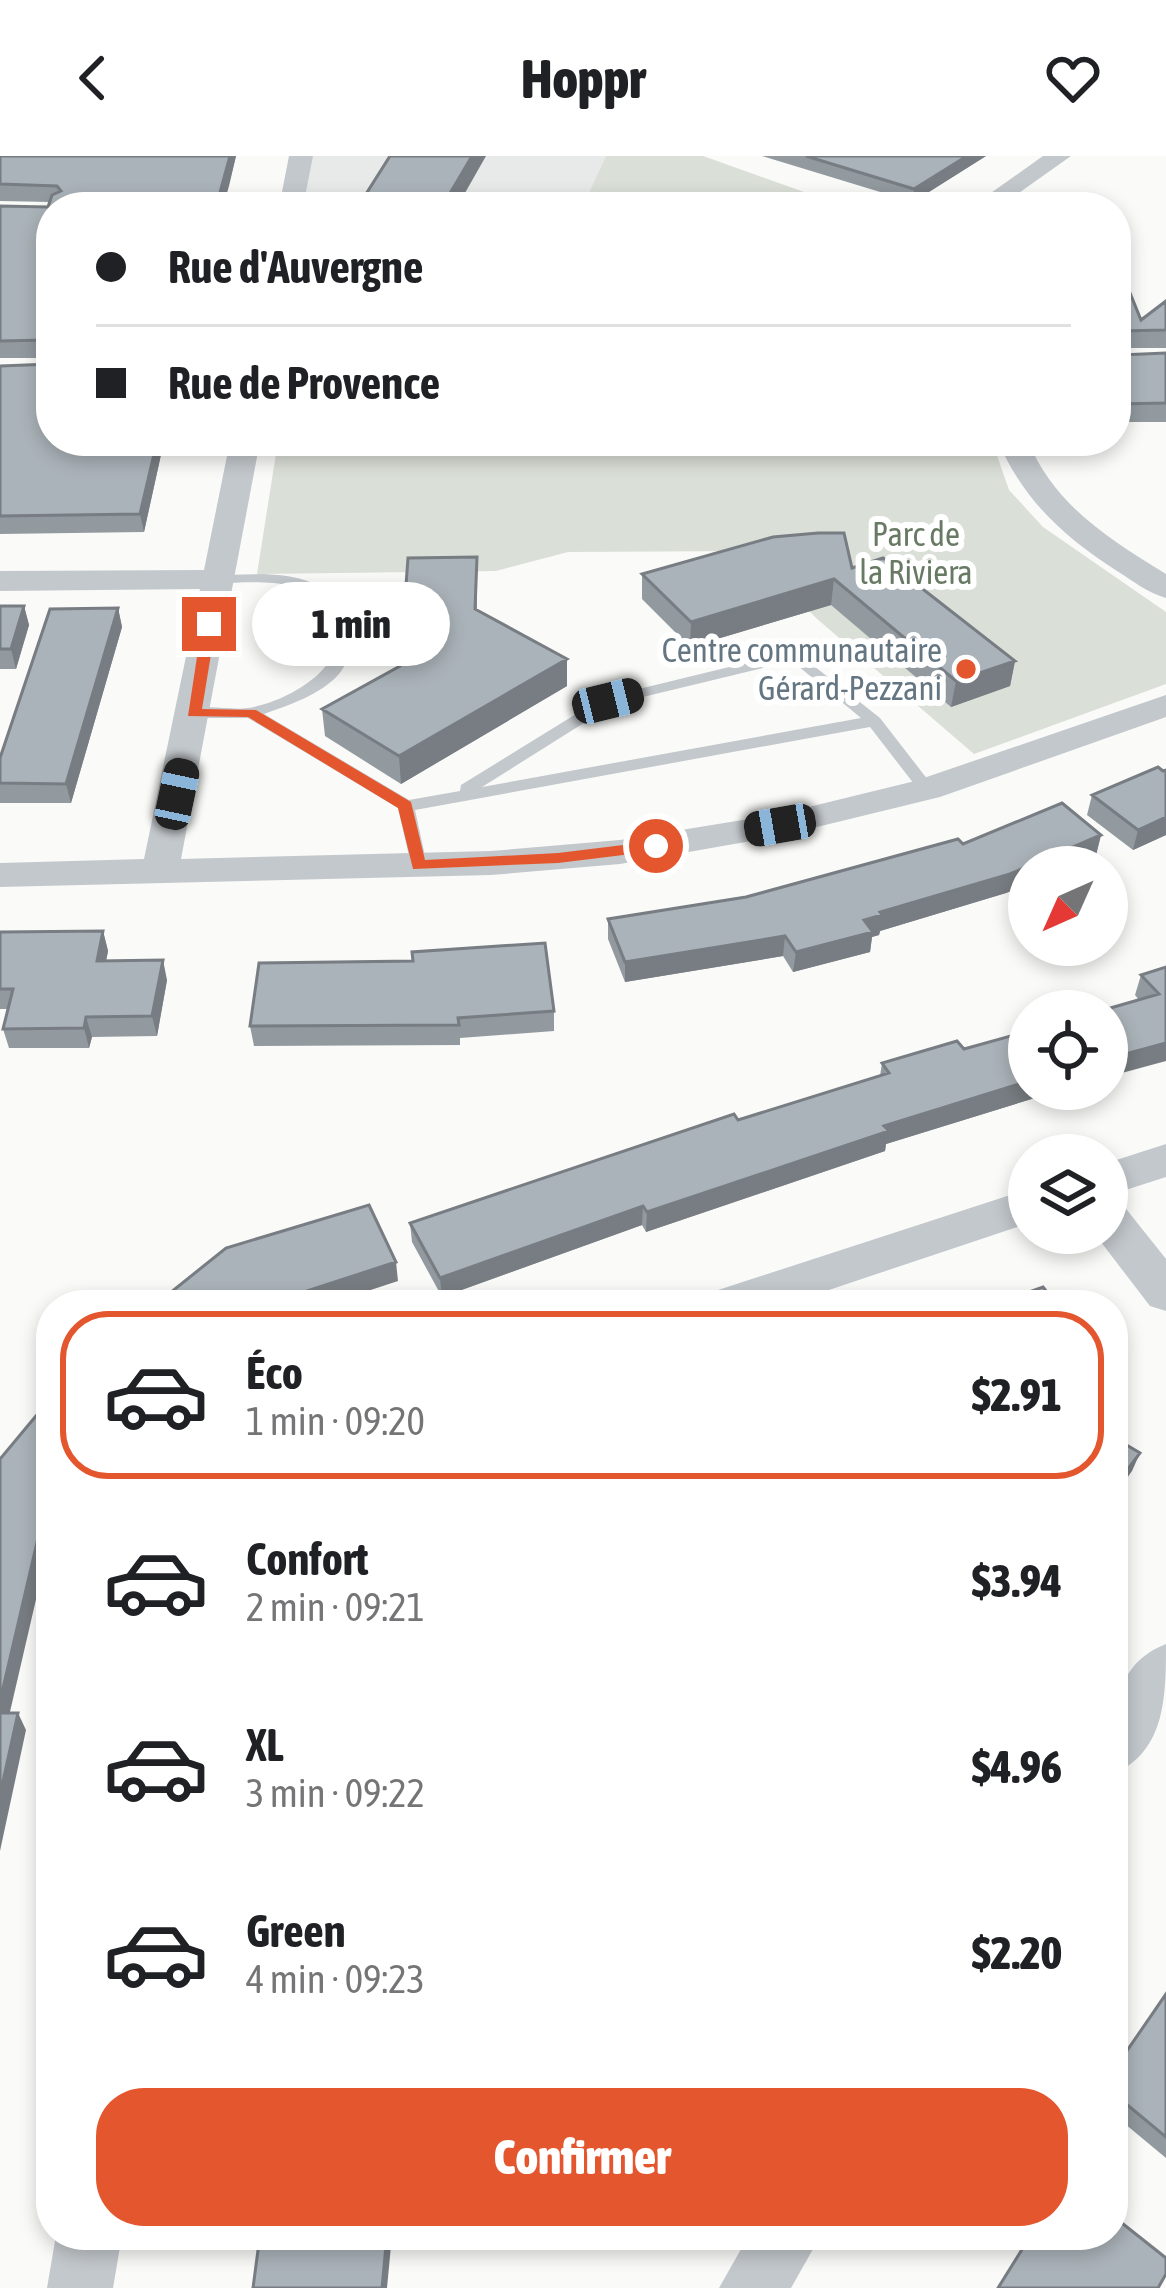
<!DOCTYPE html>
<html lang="fr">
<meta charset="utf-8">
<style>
body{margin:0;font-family:"Asap Condensed",sans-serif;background:#f2f2f2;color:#202124;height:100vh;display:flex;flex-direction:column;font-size:45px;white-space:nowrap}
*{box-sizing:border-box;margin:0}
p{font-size:39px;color:#757577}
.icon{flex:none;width:66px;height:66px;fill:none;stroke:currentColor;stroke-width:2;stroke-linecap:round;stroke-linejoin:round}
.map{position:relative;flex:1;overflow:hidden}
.panel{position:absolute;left:36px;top:1134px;width:1092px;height:960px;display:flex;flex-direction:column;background:#fff;border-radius:48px;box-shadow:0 6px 18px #0003}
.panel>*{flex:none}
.top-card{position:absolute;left:36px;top:36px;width:1095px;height:264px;border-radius:48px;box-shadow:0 6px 18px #0003;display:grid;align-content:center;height:264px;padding:0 60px;background:#fff}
.needle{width:78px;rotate:225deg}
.fabs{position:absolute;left:1008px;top:690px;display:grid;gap:24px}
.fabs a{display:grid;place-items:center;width:120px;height:120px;border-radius:50%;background:#fff;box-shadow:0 6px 18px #0003;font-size:60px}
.end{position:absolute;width:54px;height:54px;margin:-27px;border:15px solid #e4572e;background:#fff;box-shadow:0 0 0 6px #fff}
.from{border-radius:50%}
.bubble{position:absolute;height:84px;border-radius:42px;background:#fff;box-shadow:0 6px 18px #0003;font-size:39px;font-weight:800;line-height:84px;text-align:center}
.car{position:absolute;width:36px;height:72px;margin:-36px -18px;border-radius:15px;box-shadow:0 0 9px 3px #0007;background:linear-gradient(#222 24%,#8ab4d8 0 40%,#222 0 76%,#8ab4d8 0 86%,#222 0)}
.top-card b{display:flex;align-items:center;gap:42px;height:114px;font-size:45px}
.top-card b+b{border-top:3px solid #e0e0e0}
.top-card i{width:30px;height:30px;background:#202124}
ul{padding:21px 0 0;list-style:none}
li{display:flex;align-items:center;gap:36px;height:168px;margin:0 24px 18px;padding:0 36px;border:6px solid transparent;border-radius:48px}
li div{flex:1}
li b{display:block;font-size:45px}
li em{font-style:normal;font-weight:800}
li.current{border-color:#e4572e}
li>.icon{width:108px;height:108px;stroke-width:1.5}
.button{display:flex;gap:24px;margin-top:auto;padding:24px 60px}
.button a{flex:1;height:138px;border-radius:48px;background:#e4572e;color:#fff;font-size:48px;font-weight:800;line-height:138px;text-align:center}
header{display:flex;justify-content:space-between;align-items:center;height:156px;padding:0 60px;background:#fff;font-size:54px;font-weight:800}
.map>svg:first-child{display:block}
.built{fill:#e8e9e9}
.green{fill:#dadfd7}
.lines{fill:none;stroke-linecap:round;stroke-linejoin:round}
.service{fill:#c3c8cc;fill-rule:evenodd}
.minor{fill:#c3c8cc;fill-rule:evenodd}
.wall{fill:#929a9f}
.shaded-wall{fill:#777d82}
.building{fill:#aab3b9;stroke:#777d82;stroke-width:3}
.route{fill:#e4572e}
.poi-dot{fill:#e4572e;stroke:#fff;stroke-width:4.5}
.labels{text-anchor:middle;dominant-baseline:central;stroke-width:12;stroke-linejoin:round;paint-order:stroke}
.far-park-label{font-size:33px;fill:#687a64;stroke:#fff}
.far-poi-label{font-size:33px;fill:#657683;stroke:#fff;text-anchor:end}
</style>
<header><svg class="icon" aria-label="back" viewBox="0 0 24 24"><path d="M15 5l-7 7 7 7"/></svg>Hoppr<svg class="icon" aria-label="heart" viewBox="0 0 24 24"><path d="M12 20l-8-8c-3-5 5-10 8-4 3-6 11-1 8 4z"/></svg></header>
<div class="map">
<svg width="1166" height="2132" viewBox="0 0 1166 2132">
<rect width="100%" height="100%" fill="#fafaf8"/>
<path class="built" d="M301,0H606L582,51H291Z"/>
<path class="green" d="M606,0H703L846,51H582Z
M278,285H992L1009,334L1043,371L1166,456V528L974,598L816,462L751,395L568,396L496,415L257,418Z"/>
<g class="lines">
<path class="service" d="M264,418C283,419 302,421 319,430C350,448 363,491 338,519C320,539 289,549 264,558L409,644L460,635L461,629L602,542L795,495L880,562L935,633L927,638L921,637L870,571L415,654L427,709L418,715L412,713L398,652L248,562H193L185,557C202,546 228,555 248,552C293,545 369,500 323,448C298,420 251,427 217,427L210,423L217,419ZM792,505L861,562L482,631L614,548Z"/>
<path class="minor" d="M289,0H313L303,51H279Z
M1043,0H1071L999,51H971Z
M230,285H260L181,703L491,695L620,684L780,658L915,625L1166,539V561L940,641L780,680L620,708L491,719L0,731V707L144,703L200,433L0,435V415L204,414Z
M998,285H1028C1055,350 1108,382 1166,418V442C1148,437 1133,425 1117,415C1064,381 1023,344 998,285Z
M1166,988V1021L1107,1040V1007Z
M1029,1033V1067L784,1149H706L712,1136Z
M1107,1044L1123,1049L1166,1103V1155L1150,1150L1094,1077H1107Z
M1166,1488C1166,1539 1166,1596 1113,1618C1113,1567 1109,1510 1166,1488Z
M56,2079H122L113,2132H47Z
M749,2079H821L791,2132H719Z"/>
</g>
<path class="wall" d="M0,0H236L223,51H51L164,285L144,376L0,378V210L51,208V202H0V50L48,51L50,46L0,45Z
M762,0H986L913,46Z
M361,46L457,51H362Z
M1116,125L1141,164L1166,145V192H1118L1120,199L1166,197V266H1116Z
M477,401V454L567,530L401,628L325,580L322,553L400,510Z
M852,412L1015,505L1010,530L951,551L831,449L690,491L642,443V418Z
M0,450H24L29,469L16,513H0Z
M118,452L122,471L71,647H0V627Z
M1166,614V679L1133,694L1087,659L1092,639Z
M1101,679L1096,699L1067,711H1029V728L1006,737L880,775L879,779L872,781L870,796L793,816L783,800L625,826L608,783V763L746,741L963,688Z
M103,775L108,795L106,805L167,824L157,880L92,881L89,892H9L3,873L8,853H0V776Z
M1166,811V905L1139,844L1135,839L1141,819Z
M554,855V875L460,882V889L254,890L250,870Z
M964,893L1064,933L886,988L885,995L646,1076L642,1069L442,1141L412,1086L410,1067L880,920L882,907Z
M1166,1838V2002L1113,1958V1915Z
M548,2079H569L561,2090Z"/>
<path class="shaded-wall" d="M230,0H236L229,30L223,51H216Z
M472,0H486L457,51H442Z
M967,0H986L913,46L914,33Z
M157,285H164L144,376L140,358Z
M834,423L831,449L690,491L691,466Z
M24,450L29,469L16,513L11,493Z
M118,452L122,471L71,647L66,628Z
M567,503V530L401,628L399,600Z
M1015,505L1010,530L951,551L956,525Z
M1166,661V679L1133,694L1138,674Z
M1101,679L1096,699L1067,711H1029V728L1006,737L880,775L879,779L872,781L870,796L793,816L796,796L880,756Z
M103,775L108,795L102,825L97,805Z
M785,780L783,800L625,826V806Z
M163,804L167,824L157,880L152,860Z
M86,861L92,881L89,892L84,872Z
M1166,887V905L1107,921V903Z
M1029,925V933H1064L886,988L885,995L646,1076L647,1056L884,970Z
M643,1050L642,1069L442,1141L440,1122Z
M396,1106L398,1125L325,1149H264Z
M1140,1297L1132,1315L1113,1342V1333Z
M51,1363V1390L47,1396L6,1573L0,1562V1545L39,1378Z
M18,1557L26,1574L0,1695V1639Z
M387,2079H392L387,2132H382Z"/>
<path class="building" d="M0,0H230L216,51H51V188L47,184L0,185V50L48,51L52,39L61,35L57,30L0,28Z
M390,0H472L442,51L361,46Z
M806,0H967L914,33Z
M1116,125L1120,132H1128L1141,164L1166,145V174L1120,175L1116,178Z
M1116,182L1120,199L1166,197V247L1116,248Z
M51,201V285H157L140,358L0,360V210L51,208Z
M818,377H844L852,412L883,402L1015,505L956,525L834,423L691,466L642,418L773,381Z
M477,401L475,453L567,503L399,600L322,553L400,510L408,402Z
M0,450H24L11,493H0Z
M118,452L66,628L0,627V602L50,453Z
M1158,611L1163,615L1166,614V661L1138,674L1092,639Z
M1062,647L1101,679L1010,718L880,756L882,759L864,764L873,776L796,796L785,780L625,806L608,763L746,741L958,683L963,688Z
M103,775L97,805L163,804L152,860L86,861L84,872L3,873L13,833H0V776Z
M545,787L554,855L458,862L459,869L250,870L259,807L413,805L412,796Z
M1166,811V887L1107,903V855H1100L1159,838L1141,819Z
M1029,875V925L884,970L889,975L647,1056L643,1050L440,1122L410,1067L734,958L738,964L889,917L882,907L957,885L964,893Z
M369,1049L396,1106L264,1149H155L226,1092Z
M1043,1131L1057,1149H992Z
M51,1242V1363L39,1378L0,1545V1303Z
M1113,1281L1140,1297L1113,1333Z
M0,1557H18L0,1639Z
M1166,1838V1981L1113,1937V1915Z
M1113,2060L1166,2102V2118L1158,2132H998L1031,2079H1113Z
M260,2079H387L382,2132H253Z"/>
<path class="route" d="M209,464L216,468L202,553L256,554L411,646L425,704L558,697L656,685L664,690L656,695L558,707L413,713L398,652L248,561L188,560L202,468Z"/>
<circle class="poi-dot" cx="966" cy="513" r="12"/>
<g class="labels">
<g class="far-park-label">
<text x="916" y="378">Parc de<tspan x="916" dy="38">la Riviera</tspan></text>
</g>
<g class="far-poi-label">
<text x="942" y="494">Centre communautaire<tspan x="942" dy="38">Gérard-Pezzani</tspan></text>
</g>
</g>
</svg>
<div class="fabs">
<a><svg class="needle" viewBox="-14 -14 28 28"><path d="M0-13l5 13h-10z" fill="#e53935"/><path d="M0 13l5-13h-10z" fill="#757577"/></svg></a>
<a><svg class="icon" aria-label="locate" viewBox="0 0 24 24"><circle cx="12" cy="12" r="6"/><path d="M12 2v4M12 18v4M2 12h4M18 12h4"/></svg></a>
<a><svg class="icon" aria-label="layers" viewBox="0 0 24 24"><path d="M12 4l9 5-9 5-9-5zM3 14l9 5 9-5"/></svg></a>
</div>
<i class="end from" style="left:656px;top:690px"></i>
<i class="end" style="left:209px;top:468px"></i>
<div class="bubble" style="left:252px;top:426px;width:198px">1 min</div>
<i class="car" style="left:608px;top:545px;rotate:76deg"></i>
<i class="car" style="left:177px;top:638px;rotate:12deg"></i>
<i class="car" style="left:780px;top:669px;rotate:260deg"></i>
<div class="top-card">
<b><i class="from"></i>Rue d'Auvergne</b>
<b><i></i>Rue de Provence</b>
</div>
<section class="panel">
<ul>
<li class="current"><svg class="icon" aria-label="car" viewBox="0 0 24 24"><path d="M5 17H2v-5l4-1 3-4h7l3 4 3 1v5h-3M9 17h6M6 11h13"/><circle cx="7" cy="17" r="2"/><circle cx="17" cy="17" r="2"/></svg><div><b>Éco</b><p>1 min · 09:20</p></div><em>$2.91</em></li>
<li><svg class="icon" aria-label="car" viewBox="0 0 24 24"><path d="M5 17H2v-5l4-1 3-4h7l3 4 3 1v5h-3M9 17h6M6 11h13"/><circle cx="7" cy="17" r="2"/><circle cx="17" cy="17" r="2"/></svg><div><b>Confort</b><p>2 min · 09:21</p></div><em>$3.94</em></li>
<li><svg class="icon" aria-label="car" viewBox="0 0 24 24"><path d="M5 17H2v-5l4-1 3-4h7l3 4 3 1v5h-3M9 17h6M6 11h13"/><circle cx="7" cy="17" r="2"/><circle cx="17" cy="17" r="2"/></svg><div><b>XL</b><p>3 min · 09:22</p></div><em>$4.96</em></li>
<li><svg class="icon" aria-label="car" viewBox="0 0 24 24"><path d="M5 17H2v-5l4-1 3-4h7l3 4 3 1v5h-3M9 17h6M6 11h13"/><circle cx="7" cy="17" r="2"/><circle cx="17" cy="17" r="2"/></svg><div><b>Green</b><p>4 min · 09:23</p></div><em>$2.20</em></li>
</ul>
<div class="button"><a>Confirmer</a></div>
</section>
</div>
